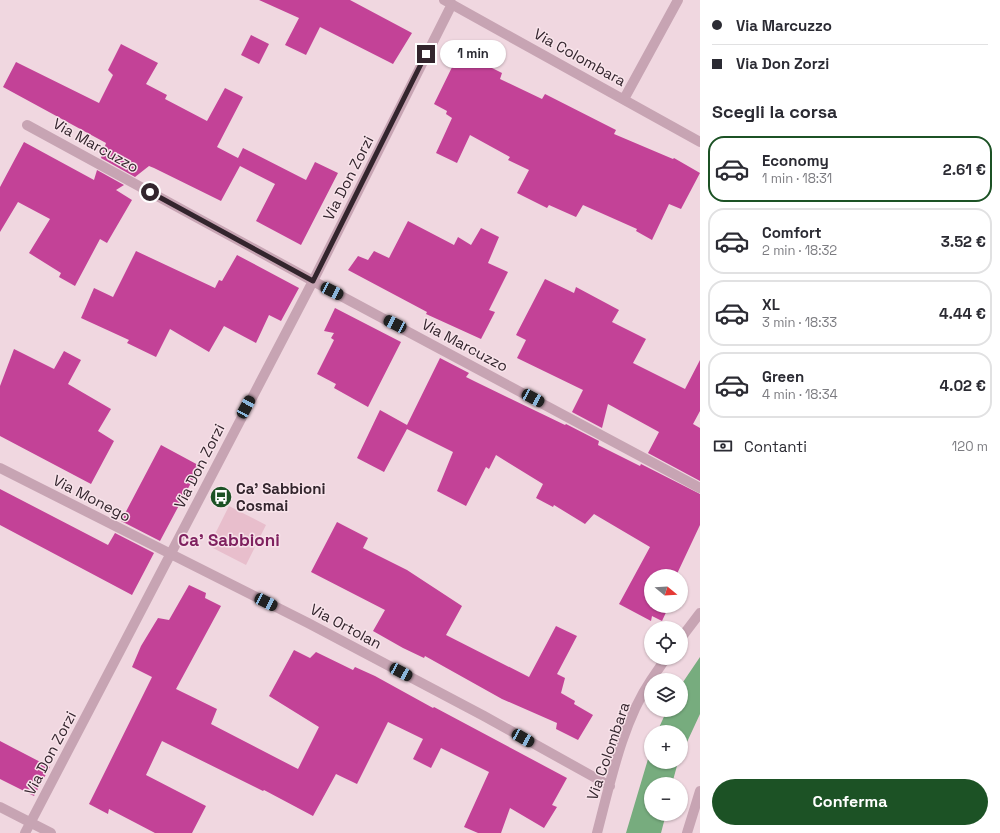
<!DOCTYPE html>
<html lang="it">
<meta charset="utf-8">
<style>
body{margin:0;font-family:"Space Grotesk",sans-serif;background:#f2f2f3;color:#2b2b33;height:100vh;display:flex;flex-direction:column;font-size:15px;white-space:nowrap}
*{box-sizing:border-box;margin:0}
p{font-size:13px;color:#7c7c81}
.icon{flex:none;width:22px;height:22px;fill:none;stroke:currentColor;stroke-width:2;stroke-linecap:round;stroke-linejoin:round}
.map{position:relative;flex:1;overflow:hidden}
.details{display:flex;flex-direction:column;background:#fff;width:300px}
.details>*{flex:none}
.banner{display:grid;align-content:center;height:88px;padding:0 12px;background:#fff}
.needle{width:26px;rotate:108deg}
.buttons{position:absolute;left:644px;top:569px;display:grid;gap:8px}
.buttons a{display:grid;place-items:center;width:44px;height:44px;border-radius:50%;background:#fff;box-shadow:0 1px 3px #0004;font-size:20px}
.end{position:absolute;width:18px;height:18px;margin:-9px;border:5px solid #33252d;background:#fff;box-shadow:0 0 0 2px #fff}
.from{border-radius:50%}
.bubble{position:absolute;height:28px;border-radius:14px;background:#fff;box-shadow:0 1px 3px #0004;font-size:13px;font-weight:700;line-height:28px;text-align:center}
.car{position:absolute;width:12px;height:24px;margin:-12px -6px;border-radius:5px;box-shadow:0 0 3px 1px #0007;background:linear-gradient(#222 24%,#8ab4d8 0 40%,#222 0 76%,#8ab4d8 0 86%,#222 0)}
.banner b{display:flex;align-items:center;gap:14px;height:38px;font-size:15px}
.banner b+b{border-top:1px solid #e1e1e2}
.banner i{width:10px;height:10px;background:#2b2b33}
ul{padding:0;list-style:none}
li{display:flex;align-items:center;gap:12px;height:66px;margin:0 8px 6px;padding:0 4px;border:2px solid #e1e1e2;border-radius:16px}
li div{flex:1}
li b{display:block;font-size:15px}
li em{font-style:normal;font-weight:700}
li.on{border-color:#1c5225}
li>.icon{width:36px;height:36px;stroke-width:1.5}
h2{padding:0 12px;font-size:18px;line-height:48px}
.pay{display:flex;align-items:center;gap:10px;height:44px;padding:0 12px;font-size:15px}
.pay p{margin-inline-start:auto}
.primary-button{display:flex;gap:8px;margin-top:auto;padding:8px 12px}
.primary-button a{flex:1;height:46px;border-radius:24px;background:#1c5225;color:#fff;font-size:16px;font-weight:700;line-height:46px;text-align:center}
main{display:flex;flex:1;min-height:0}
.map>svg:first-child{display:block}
.plaza{fill:#e8becc}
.water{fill:#77ac7e}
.building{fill:#c34297}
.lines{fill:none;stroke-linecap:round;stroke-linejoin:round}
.street{stroke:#c7a4b3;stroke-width:10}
.route{stroke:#33252d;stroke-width:5}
.labels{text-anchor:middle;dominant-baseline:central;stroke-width:3;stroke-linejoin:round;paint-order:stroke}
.street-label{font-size:15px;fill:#33252d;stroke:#f8e3ea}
.poi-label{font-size:15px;font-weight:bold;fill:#33252d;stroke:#f8e3ea;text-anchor:start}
.quarter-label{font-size:17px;font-weight:bold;fill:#7f215f;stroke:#f8e3ea}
</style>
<main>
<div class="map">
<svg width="700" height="833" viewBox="0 0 700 833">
<rect width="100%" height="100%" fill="#f0d7e0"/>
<path class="plaza" d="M229,506L266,525L246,565L209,546Z"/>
<path class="water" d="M700,657V714L681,755V732H657L667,710H681V685Z
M651,749V762H678L672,784H651V814H666L661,833H626Z"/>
<path class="building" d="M259,0H350L412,33L393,64L320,27L306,55L285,45L299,18Z
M251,35L269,44L259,64L241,55Z
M121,44L158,63L146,84L167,95L165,99L207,121L225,88L243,97L217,147L238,158L243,148L306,180L315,162L338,173L301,245L256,221L275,184L240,166L221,201L154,168L149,166L135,177L101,158L106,143L3,87L16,62L99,103L113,75L108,70Z
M457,57L475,64L478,61L502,73L500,79L542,99L545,94L616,130L614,134L673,159L674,158L700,173L681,209L669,204L652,240L636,231L637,229L583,205L576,217L549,205L547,208L517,193L529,170L508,160L510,157L470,135L457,163L436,153L452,118L446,114L447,111L434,104Z
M24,142L94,180L97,170L124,185L116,190L132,200L107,243L100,239L75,286L59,277L61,273L29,253L50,219L18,202L0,232V187Z
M408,221L454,245L458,237L471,245L481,228L499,237L488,263L508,272L489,310L495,312L481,339L426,314L427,312L348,270L358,256L368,260L374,251L389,258Z
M136,251L215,288L219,280L222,281L237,255L299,288L281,321L269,315L256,343L224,326L209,352L170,329L156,357L127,343L129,340L81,318L94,288L113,297Z
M545,279L574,293L576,287L619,310L612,322L646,339L633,363L685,389L700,360V411L693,424L700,428V481L648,453L659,432L608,404L602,428L572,412L583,390L517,358L526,340L516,335Z
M335,308L401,342L368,407L334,388L336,384L317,374L334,340L331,338L334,333L324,331Z
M14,349L54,369L64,351L81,360L68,384L111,409L98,431L114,441L91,484L0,436V386Z
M440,358L469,373L466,377L474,381L565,425L566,424L599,441L598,445L640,466L641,464L700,494V525L676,576H651V606H669L662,621L652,616L651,621L619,604L650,547L594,514L585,524L554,505L553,507L536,498L543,484L496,455L489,469L486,467L466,506L437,491L453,452L407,429L384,472L357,458L380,410L407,425Z
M161,445L200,466L160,541L121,521Z
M0,489L108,545L115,533L154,553L132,595L0,525Z
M337,522L368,538L363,548L407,570L462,606L446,635L529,677L556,626L577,636L557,674L565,678L561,693L575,701L574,704L593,715L578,740L556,729L557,723L502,699L425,656L424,658L403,648L373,631L385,610L311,572Z
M189,585L206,593L205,598L221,606L176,689L217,709L211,724L298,769L319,727L269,696L294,650L310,658L316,652L353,670L355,667L375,676L433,708L434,707L567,778L552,805L557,807L544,828L510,808L501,833H478L464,827L489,772L441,748L431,768L413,759L423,739L388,722L357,784L336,774L313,816L264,790L263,791L162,741L146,775L206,806L192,833H155L109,809L108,814L89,804L152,677L132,667L141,646L158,618L169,620Z
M0,741L50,767L34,796L0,779Z"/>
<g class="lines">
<path class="street" d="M444,0L700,142
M624,99L678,0
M27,125L313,281L700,488
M0,468L308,623L484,716L610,786
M681,638L700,613
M651,680L666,658
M0,807L51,833
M25,833L313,281L452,4
M597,833C610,784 622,723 651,680
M687,833L700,791"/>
</g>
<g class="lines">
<path class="route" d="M150,192L313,281L426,54"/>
</g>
<defs>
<g id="bus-disc" transform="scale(1.15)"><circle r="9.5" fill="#1c5225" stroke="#f8e3ea"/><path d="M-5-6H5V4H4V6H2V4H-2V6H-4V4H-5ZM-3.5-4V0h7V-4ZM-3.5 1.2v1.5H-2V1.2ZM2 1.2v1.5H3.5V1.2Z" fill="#fff"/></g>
</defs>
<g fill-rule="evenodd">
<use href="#bus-disc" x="221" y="497"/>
</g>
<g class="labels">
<g class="street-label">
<text transform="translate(580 57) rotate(29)">Via Colombara</text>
<text transform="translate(96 145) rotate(29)">Via Marcuzzo</text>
<text transform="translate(348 178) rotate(-63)">Via Don Zorzi</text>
<text transform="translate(465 345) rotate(28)">Via Marcuzzo</text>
<text transform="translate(199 466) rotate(-63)">Via Don Zorzi</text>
<text transform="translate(92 498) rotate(27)">Via Monego</text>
<text transform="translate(346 626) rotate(28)">Via Ortolan</text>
<text transform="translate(608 751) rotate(-71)">Via Colombara</text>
<text transform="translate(50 753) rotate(-62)">Via Don Zorzi</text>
</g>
<g class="poi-label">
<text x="236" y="488">Ca' Sabbioni<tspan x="236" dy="17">Cosmai</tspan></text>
</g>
<g class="quarter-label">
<text x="229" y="540">Ca' Sabbioni</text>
</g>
</g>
</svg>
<div class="buttons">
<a><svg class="needle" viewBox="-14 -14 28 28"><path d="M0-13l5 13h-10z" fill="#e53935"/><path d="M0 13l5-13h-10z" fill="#7c7c81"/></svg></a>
<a><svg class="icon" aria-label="locate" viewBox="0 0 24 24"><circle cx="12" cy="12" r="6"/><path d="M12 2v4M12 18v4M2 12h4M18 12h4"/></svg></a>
<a><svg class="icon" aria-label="layers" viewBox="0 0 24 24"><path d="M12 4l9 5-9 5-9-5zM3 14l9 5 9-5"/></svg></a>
<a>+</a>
<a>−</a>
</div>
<i class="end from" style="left:150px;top:192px"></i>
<i class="end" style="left:426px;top:54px"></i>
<div class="bubble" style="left:440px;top:40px;width:66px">1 min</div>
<i class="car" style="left:332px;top:291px;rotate:117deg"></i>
<i class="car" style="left:395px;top:324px;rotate:297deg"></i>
<i class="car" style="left:533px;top:398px;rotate:118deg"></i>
<i class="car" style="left:246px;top:407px;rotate:28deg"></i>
<i class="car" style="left:266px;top:602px;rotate:116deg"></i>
<i class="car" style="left:401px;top:672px;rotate:118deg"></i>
<i class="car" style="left:523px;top:738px;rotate:119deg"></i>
</div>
<section class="details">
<div class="banner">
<b><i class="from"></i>Via Marcuzzo</b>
<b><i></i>Via Don Zorzi</b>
</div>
<h2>Scegli la corsa</h2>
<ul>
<li class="on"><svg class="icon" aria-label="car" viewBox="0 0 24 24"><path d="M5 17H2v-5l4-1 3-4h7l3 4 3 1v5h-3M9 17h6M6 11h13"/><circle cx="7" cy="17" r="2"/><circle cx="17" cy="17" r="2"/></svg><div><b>Economy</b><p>1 min · 18:31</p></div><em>2.61 €</em></li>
<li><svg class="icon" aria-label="car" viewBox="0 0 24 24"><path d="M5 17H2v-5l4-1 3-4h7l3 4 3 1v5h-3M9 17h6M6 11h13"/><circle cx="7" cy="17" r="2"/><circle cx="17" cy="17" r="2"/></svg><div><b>Comfort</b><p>2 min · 18:32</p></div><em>3.52 €</em></li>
<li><svg class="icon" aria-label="car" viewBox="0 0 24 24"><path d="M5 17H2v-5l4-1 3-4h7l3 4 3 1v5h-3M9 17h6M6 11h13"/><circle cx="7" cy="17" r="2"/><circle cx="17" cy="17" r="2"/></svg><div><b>XL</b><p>3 min · 18:33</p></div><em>4.44 €</em></li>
<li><svg class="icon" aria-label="car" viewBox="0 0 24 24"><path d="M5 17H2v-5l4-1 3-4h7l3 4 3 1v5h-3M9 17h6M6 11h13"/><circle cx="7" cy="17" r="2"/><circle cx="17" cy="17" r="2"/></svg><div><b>Green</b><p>4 min · 18:34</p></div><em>4.02 €</em></li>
</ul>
<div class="pay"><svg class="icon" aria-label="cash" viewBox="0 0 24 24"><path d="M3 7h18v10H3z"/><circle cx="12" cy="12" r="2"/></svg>Contanti<p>120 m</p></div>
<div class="primary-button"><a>Conferma</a></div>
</section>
</main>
